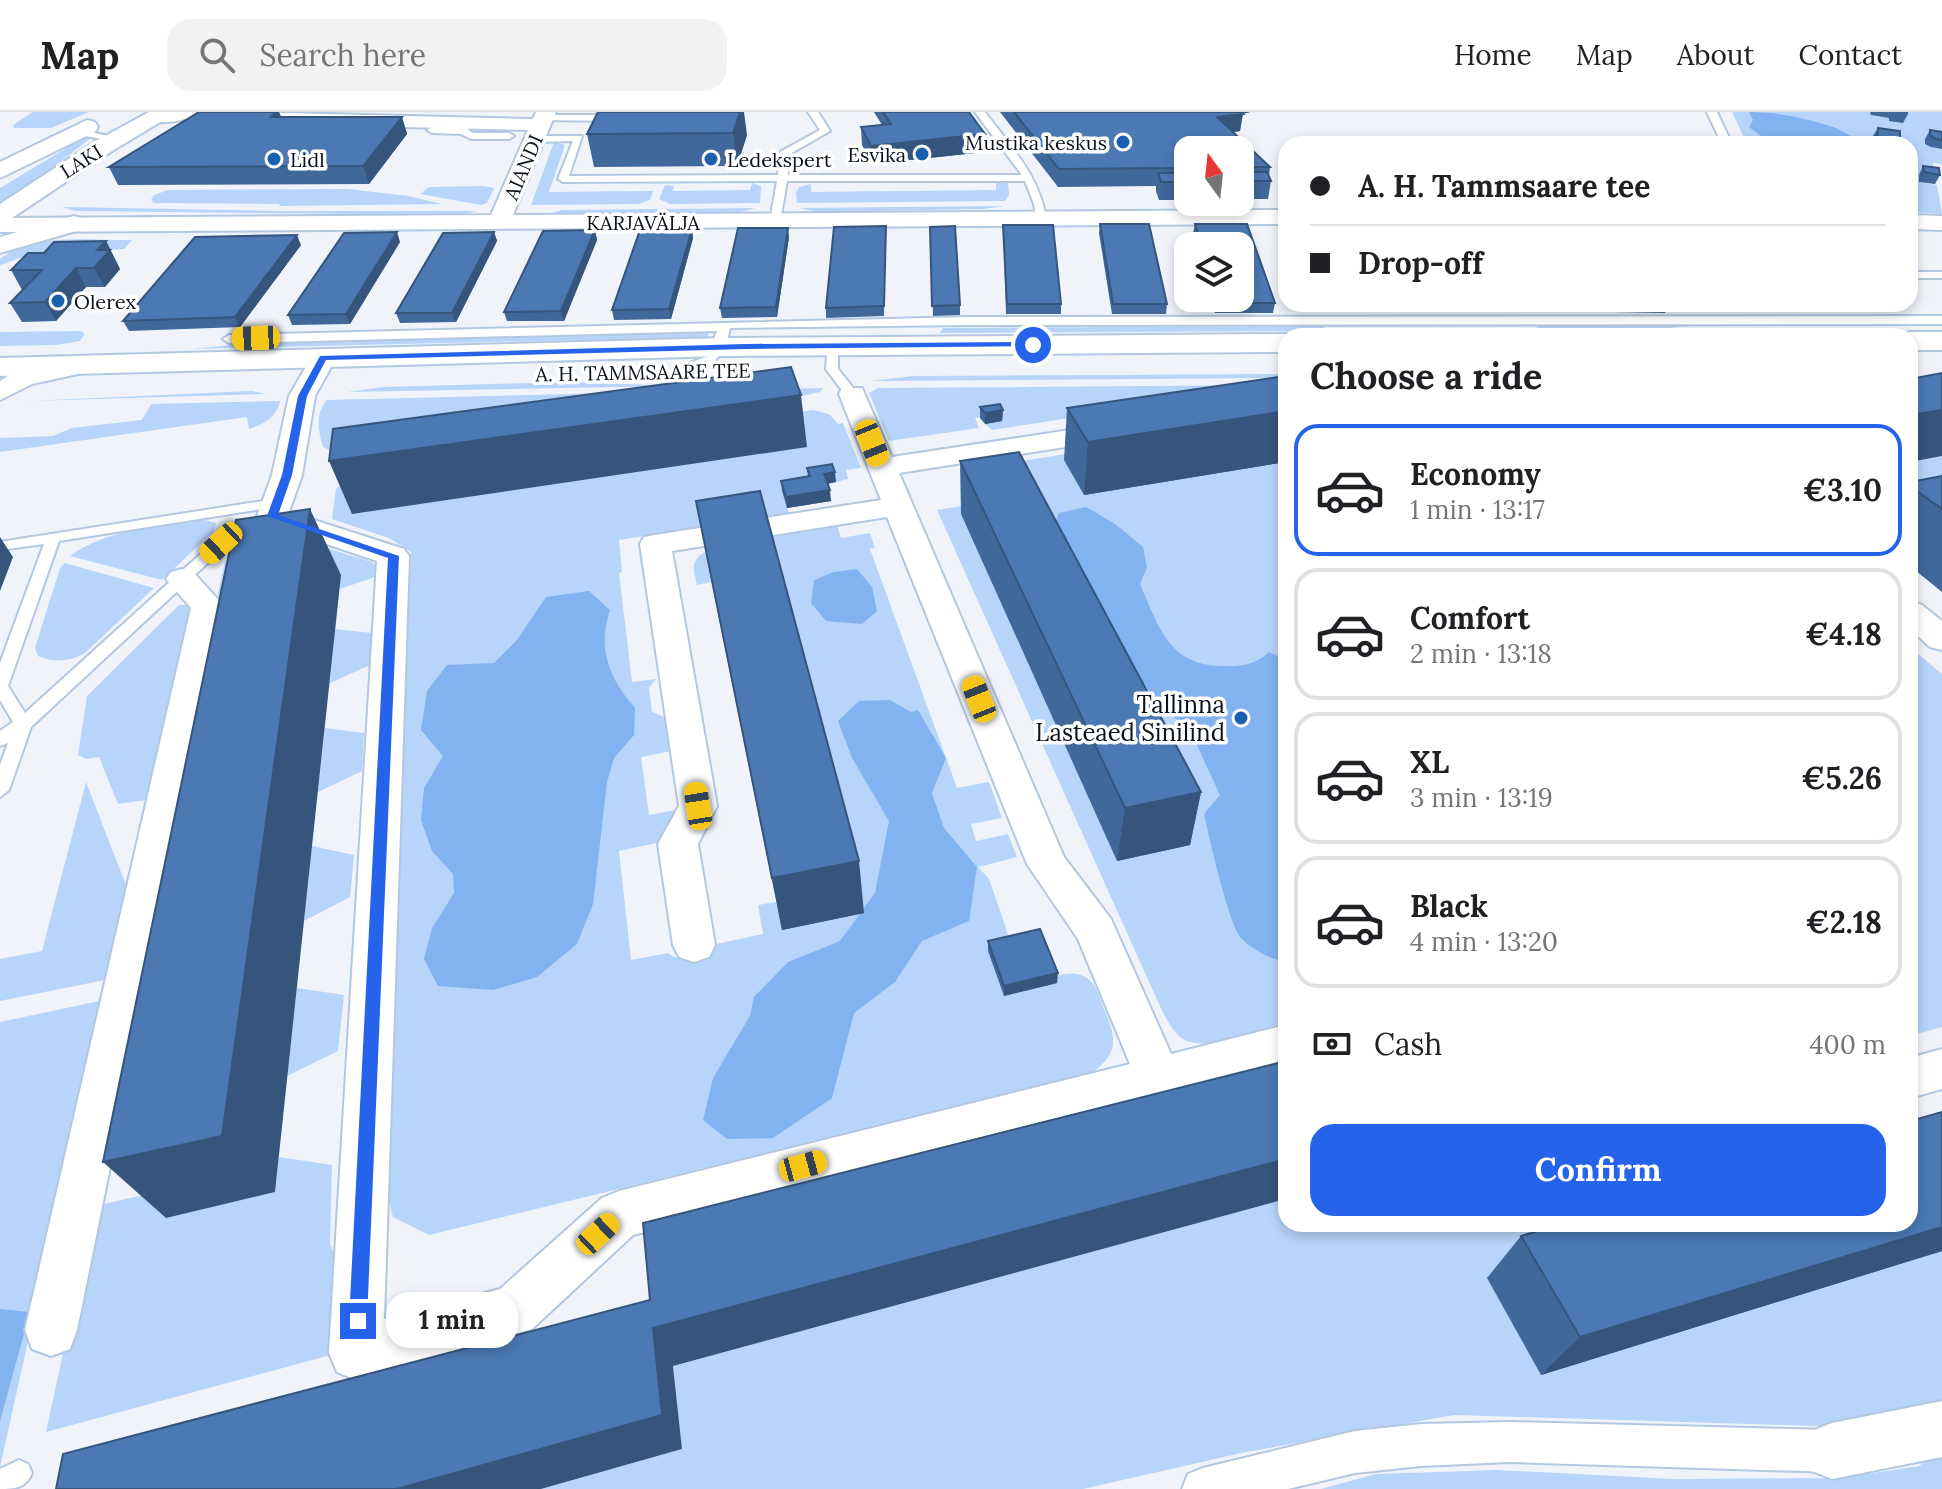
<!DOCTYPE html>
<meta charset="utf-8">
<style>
body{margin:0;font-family:Lora,serif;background:#f2f2f2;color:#202124;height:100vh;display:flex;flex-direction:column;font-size:30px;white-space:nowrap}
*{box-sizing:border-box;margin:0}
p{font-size:26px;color:#757577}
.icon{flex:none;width:44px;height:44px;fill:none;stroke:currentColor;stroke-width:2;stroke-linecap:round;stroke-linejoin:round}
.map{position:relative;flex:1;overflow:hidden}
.side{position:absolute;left:1278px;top:216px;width:640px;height:904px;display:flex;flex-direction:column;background:#fff;border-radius:24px;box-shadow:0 4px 12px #0003}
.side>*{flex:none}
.hud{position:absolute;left:1278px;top:24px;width:640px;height:176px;border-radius:24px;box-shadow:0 4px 12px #0003;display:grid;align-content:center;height:176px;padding:0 32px;background:#fff}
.needle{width:52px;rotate:345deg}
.controls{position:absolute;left:1174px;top:24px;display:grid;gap:16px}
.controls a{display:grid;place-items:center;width:80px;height:80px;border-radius:16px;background:#fff;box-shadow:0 4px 12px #0003;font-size:40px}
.end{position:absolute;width:36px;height:36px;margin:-18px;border:10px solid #2563eb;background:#fff;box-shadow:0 0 0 4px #fff}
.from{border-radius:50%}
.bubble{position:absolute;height:56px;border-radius:24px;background:#fff;box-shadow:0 4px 12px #0003;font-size:26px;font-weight:800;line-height:56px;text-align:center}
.car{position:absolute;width:24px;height:48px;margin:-24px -12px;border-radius:10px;box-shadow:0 0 6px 2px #0007;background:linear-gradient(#f5c518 24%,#345 0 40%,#f5c518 0 76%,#345 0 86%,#f5c518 0)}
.hud b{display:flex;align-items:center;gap:28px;height:76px;font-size:30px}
.hud b+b{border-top:2px solid #e0e0e0}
.hud i{width:20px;height:20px;background:#202124}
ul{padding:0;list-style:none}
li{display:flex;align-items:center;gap:24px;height:132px;margin:0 16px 12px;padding:0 16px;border:4px solid #e0e0e0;border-radius:24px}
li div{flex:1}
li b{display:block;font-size:30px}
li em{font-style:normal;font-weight:800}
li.selected{border-color:#2563eb}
li>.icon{width:72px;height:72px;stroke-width:1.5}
h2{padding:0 32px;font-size:36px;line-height:96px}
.pay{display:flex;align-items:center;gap:20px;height:88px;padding:0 32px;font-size:30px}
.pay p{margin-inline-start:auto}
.cta{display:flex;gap:16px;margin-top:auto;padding:16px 32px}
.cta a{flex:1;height:92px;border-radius:24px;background:#2563eb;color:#fff;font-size:32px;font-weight:800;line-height:92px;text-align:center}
header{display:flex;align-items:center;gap:48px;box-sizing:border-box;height:112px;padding:0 40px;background:#fff;border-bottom:2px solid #e0e0e0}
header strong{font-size:38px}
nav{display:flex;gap:44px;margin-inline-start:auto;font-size:28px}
.search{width:560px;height:72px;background:#f2f2f2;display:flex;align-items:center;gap:20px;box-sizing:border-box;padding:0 28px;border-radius:24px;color:#757577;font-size:30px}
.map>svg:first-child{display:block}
.green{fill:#b7d4fa}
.forest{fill:#82b2ef}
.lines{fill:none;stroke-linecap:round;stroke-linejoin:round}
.service-casing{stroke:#b3c7e1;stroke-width:4}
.pedestrian-casing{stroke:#b3c7e1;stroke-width:4}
.minor-casing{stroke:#b3c7e1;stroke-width:4}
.tertiary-casing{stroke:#b3c7e1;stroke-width:4}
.primary-casing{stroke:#b3c7e1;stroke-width:4}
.service{fill:#fff;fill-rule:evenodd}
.pedestrian{fill:#fff;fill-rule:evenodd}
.minor{fill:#fff;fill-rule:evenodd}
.tertiary{fill:#fff;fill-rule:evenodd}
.primary{fill:#fff;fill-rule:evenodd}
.wall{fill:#41689a}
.shaded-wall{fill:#35557d}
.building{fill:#4c79b3;stroke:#35557d;stroke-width:2}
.route{fill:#2563eb}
.poi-dot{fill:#1b60b0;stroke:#fff;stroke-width:3}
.labels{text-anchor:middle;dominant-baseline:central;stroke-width:7;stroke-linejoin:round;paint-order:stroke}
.far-poi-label{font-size:20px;fill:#0a1119;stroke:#fff;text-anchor:start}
.far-street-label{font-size:20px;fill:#0a1119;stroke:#fff}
.poi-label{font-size:24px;fill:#0a1119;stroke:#fff;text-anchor:end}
</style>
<header>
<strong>Map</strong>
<div class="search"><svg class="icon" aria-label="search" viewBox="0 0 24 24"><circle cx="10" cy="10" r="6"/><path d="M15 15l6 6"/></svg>Search here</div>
<nav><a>Home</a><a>Map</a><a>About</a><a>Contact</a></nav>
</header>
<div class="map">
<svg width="1942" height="1377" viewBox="0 0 1942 1377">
<rect width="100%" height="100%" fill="#f0f4fa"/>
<path class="green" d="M33,0H89L51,16H14L13,13Z
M1732,0H1942V52L1933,51L1934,65L1920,70L1937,73L1942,102L1910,100V32H1747Z
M83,26H91L37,68L0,91V76Z
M554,30L565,33L549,80L653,79L650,88L639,92L531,93Z
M752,71L761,74L760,91L670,92L659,87L665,73L674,74L673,79L750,78Z
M996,71H1008L1009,83L1005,89L797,91L796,81L799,75L811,72V80L996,78Z
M484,74L494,76L487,91L481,93L420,82L429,75Z
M348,77L408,84L442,92L279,94L280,92L154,91L151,88L154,83L168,78Z
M1005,94L983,97L818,100L799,96Z
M62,95L281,99H479L455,103L75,99Z
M755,96L740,100L551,102L561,98Z
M132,128L124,137L31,142L0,153V147C35,120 91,129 132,128Z
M1702,211L1703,213L1632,219L1540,220L1536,214Z
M1321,214L1330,219L940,221L943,216Z
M81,219L85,222L80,229L56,233L0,234V220Z
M705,219L709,222L707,225L191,237L252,231Z
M1286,262V266L871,269L913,264Z
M570,270L676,274L348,280L383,275Z
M1286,273L992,318L985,312L1002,309L999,303L975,306L979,316L889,329L869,281L878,276Z
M823,276L820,280L788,287L338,342L323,335C318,318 315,301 327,288Z
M252,279L266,282L28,289Z
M280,289C278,304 263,313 249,317L247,305L0,340V326L53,324L72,316L142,308L151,292Z
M813,298L829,302L838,312L843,311L861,356L846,358L848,367L836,370L833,363L782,380L789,401L619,428L622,460L619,461L632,570L656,567L649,576L652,600L669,607L671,639L641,645L649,703L676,698L680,701L661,730L619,739L631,848L668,841L676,846L711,841L716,832L763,822L758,793L776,790L783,818L706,442L711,470L697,473C696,467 693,459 694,454C696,430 760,427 780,424L779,420L836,411L841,426L870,421L875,436L870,437L957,676L989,670L1002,706L971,712L976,729L1008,722L1017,745L978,755L989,767L1012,834L1054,864C1065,862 1075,859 1085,865C1095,870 1099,882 1102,892C1116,925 1122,940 1089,963L429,1123L393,1105L385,1074L411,440L389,426L332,407L336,377L344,370Z
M1286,308V913C1262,919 1210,938 1187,929C1175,924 1169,911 1163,901L937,398L1018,385L1001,352Z
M1942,344V388L1910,394V350Z
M205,408L216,411L214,419L162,468L70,444C108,416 160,415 205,408Z
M317,433L372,450L376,454L375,465L340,477V463L215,495L225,449L237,439Z
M65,451L154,476L85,541C70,550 54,551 38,544L35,536L60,456Z
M179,493H195L152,687L118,692L99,645L86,647L78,643L87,584Z
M335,517L372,521L370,553L330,571Z
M1910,535L1942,562V915L1910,924Z
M325,616L364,621L362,659L318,680Z
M86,670L129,781L110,867L0,889V847L42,839Z
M312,734L354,743L350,785L304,809Z
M297,876L344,883L338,939L287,964Z
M104,888L0,1355V910Z
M279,1045L332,1053L330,1132L341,1156L338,1241L46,1320L95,1094L170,1077L167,1105L275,1080Z
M1286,1087V1112H1534L1554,1146L1942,1139V1295L1850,1315L1454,1303L1246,1340L1083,1377H541L682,1337L673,1254Z
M1942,1338V1377H1321L1376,1362L1499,1358L1674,1367L1841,1366L1919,1354Z"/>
<path class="forest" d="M1749,0C1778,0 1805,6 1833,15C1844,19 1849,25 1862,27L1865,32H1757L1752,29L1761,24L1749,15L1753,8Z
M1086,395L1115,412L1143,435L1147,456L1140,472C1159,515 1168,553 1222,554C1241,555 1255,553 1269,540L1286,548V849C1271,848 1253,838 1242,827C1229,815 1209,724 1204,702L1220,683L1190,618L1165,598L1117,540L1049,424L1059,401Z
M857,457L872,475L877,499L862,512L826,509L811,491L814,468L834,460Z
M589,479L610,498C597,537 609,566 635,596L634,623L614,646L607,670L593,792L577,832L537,865L493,878L438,874L424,847L432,816L454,781L453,762L432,739L421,708L424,676L443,644L421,618L427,579L447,553L494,551L516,529L546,485Z
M890,588L911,600L918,598L946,646L932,681L944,716L977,755L969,809L922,829L895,870L854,901L832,986L773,1026L727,1027L703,1008L713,966L750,904L754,885L788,850L840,829L875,781L889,709L852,646L838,609L859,589Z
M0,1197L30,1200L0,1309Z"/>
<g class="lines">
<g class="service-casing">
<path id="service" d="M808,0H818L830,19L788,43V63H1022L975,0H985C1010,34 1040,64 1046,107L1041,110L1036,107L1034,92L1025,69H787L780,109L775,112L770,109L777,69L563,70L558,67L573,29L536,30L531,27L536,24H582L569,64L778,63L780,40L820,18Z
M1707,0H1717L1732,32H1722Z
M544,3H618L623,6L618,9L541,8Z
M468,9L473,12L468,18L473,21H509L514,24L509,27H471L461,22L432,21L427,18L432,15L460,16Z
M77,17L113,25L104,37L99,34L102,27L74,22Z
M1910,160H1942V166H1910Z
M1942,204V212L968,213L730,216C725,246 705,265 674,263V257L708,244L717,219L229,231L223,227L229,223L968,205Z
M828,230L838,233V257L858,282L857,285H847L826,257Z
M276,387L283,391L281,394L59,429L8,574L25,601L216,428L247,412H257L259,415L226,434L31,615L9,678L0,685V653L8,631L0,634V619L13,610L0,588V551L44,432L0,438V430Z
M19,1348L28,1352L32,1361C26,1376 15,1377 0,1377V1357Z"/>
</g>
<g class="pedestrian-casing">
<path id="pedestrian" d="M1510,1310L1832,1318L1847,1324L1853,1339L1847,1354L1832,1360L1510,1350L1421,1354L1355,1361L1288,1377H1182L1188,1362L1203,1356L1355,1319L1421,1312Z"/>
</g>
<g class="minor-casing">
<path id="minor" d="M152,0H200C189,9 156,15 145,5Z
M244,0L533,7L536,0H556L513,103L1286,98V112L0,120V106L491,103L528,18L360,14L254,6Z
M1910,103L1942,104V118L1910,117Z
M323,238L332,241L336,246L315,284L302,363L289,400L404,437L409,444L384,1207L500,1177L602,1086L619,1079L1130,952L1078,827L1027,752L887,405L672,439L717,694L698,732L715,833L709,845L694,850L679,845L673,833L658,732L679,694L640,432L644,425L655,423L881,388L839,282L842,276H862L892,345L1116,311L1126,313L1130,319L1126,325L1116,327L899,361L1064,745L1111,807L1171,942L1286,913V953L633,1123L532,1217L356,1268L337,1260L329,1241L377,449L261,410L257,404L272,363L289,284L314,241Z
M78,246L87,248L91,254L87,260L32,272L0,288V269L14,260Z
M182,457L193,460L224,494L77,1218L70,1237L51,1244L32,1237L25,1218L191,496L166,467L171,460Z
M1910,489L1922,493L1942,509V538L1930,535L1910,517Z
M1942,937V977L1910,986V946Z
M1942,1289V1345L1832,1367L1812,1359L1804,1339L1812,1319L1832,1311Z"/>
</g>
<g class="tertiary-casing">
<path id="tertiary" d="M149,0H177L112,39L9,108L0,111V92L96,29Z
M87,8L95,10L98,15L95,20L0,66V50Z
M74,104L83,107L87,112L83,117L0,141V125Z"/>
</g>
<g class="primary-casing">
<path id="primary" d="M1910,220H1942V238H1910V224H1899Z
M1286,222L1293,224H1286V240L723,244L0,264V246L723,226Z"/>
</g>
<use href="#service" class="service"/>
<use href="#pedestrian" class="pedestrian"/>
<use href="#minor" class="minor"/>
<use href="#tertiary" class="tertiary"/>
<use href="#primary" class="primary"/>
</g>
<path class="wall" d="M279,0L281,5H402L407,22L369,72L118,73L109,55Z
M598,0L747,23L737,54L594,55L587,22Z
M874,0H969L985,40L872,52L862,33L861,15L882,13Z
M1000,0H1250L1242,2L1240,19L1233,20L1270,55L1269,64L1271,69L1268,87H1240V38H1188V88H1159L1156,79V74L1058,75Z
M1870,0H1908V2L1903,11L1889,9V6L1871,3Z
M1878,16L1900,32H1873V24Z
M1930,18L1942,20V37L1931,35L1925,32V27Z
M1923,54L1940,63L1935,72L1919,70V63Z
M1100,112L1167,192L1166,202H1112L1099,121Z
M1195,112H1247L1275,191L1273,201H1215L1211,186H1240V134H1197L1193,121Z
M1003,113L1061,192V202H1006Z
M886,114L884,204L826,206V196Z
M930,115L960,193V203L933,204Z
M692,117L693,126L671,207L614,208L612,198Z
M595,118L597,128L564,209H507L504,200Z
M494,120L497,129L456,210L400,211L396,201Z
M789,125L777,205L722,206L720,196Z
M106,129L120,157L105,175H86L56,209L22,210L10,191L22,178L11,158L44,141Z
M400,130L350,212L292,213L288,203Z
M301,133L240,215L129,219L123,209Z
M1316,192H1380L1378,200H1319Z
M1421,192H1486L1483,200H1426Z
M1517,192H1583L1580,200H1521Z
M1607,192H1669L1665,201L1613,200Z
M1286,264V350L1084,383L1064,348L1067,296Z
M980,295L1003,298L1002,309L985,312L980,306Z
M960,349L1201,680L1190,733L1117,749L961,402Z
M807,356L836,370L827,372L831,389L787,396L782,379L781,369L808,364Z
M1942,364V480L1910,454V370Z
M706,442L864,801L782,818Z
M988,829L1057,871L1004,884L988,839Z
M1942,1000V1139L1541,1263L1487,1166L1521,1124Z"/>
<path class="shaded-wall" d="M276,0H279L285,15L271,5Z
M740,0H744L747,23L737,54L733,21Z
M1227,0H1250L1238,3L1243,2L1240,19L1215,23L1217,5Z
M402,5L407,22L369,72L363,54Z
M985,22V40L872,52L871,34Z
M788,116L789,125L777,205L776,195Z
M692,117L693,126L671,207L669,197Z
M595,118L597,128L564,209L561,199Z
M397,120L400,130L350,212L346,202Z
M494,120L497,129L456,210L452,201Z
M297,123L301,133L240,215L235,205Z
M106,129L120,157L105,175L94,156L97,138Z
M76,156L86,175L56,209L45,190Z
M801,283L807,335L352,402L329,349Z
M1003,298L1002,309L985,312V301Z
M1942,298V344L1910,350V303Z
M1286,299V350L1084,383L1088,330Z
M835,360L836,370L825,372L824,362Z
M830,378L831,389L787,396L786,385Z
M310,397L341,463L275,1080L166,1106L103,1050Z
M0,425L13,445L0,479Z
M1201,680L1190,733L1117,749L1125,696Z
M859,749L864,801L782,818L772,766Z
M1058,861L1057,871L1004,884V874Z
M1286,1047V1087L673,1254L682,1337L541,1377H397L653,1216Z
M1942,1115V1139L1541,1263L1580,1225Z"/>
<path class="building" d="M199,0H276L271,5H402L363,54L109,55Z
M598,0H740L733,21L587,22Z
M883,0H969L985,22L871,34L861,15L891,12Z
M1014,0H1240L1243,2L1217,5L1270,55H1240V38H1188V56L1059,57Z
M1878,16L1900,19V32L1877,31Z
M1930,18L1942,20V28L1936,27L1930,23Z
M1923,54L1939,56L1940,63L1924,60Z
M1240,60H1267L1271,69H1240Z
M1158,61H1188V70H1161Z
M1100,112H1149L1167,192H1113Z
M1195,112H1247L1275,191H1217L1216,186H1240V134H1201Z
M1003,113H1053L1061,192H1007Z
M886,114L884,194L826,196L834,115Z
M955,114L960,193L932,194L930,115Z
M738,116H788L776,195L720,196Z
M692,117L669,197L612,198L640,118Z
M595,118L561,199L504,200L543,119Z
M397,120L346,202L288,203L344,121Z
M494,120L452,201H396L443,121Z
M297,123L235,205L123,209L195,125Z
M106,129L97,138H110L94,156H76L45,190L10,191L42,158H11L28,141H44L54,130Z
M1593,218L1601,224H1550Z
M791,255L801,283L329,349L333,317Z
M1942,261V298L1910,303V267Z
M1286,264V299L1088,330L1067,296Z
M1000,292L1003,298L985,301L980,295Z
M1019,340L1201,680L1125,696L960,349Z
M832,352L835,360L824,362L830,378L786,385L781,369L810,364L807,356Z
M1942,364V397L1910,374V370Z
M760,379L859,749L772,766L696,389Z
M310,397L222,1024L103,1050L236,408Z
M1040,817L1058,861L1004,874L988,829Z
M1286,949V1047L653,1216L662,1303L397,1377H56L63,1342L650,1188L643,1111Z
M1942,1000V1115L1580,1225L1521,1124L1561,1112H1910V1009Z"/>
<path class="route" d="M1033,230L1036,234L746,237L326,248L307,284L292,363L278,403L399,444L367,1209L364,1216L358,1218L351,1216L349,1209L388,446L267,404L282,363L298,284L320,244L746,232Z"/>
<g class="poi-dot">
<circle cx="1123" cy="30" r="8"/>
<circle cx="922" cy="42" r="8"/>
<circle cx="274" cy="47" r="8"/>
<circle cx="711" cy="47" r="8"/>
<circle cx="58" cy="189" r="8"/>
<circle cx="1241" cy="606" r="8"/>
</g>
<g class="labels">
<g class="far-poi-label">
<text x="1107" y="30" text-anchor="end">Mustika keskus</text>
<text x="906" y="42" text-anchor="end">Esvika</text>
<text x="290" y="47">Lidl</text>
<text x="727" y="47">Ledekspert</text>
<text x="74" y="189">Olerex</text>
</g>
<g class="far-street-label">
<text transform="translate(81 49) rotate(-32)">LAKI</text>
<text transform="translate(523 55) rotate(-67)">AIANDI</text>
<text x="643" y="110">KARJAVÄLJA</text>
<text transform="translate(643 260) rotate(-1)">A. H. TAMMSAARE TEE</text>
</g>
<g class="poi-label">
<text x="1225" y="592">Tallinna<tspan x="1225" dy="28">Lasteaed Sinilind</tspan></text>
</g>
</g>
</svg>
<div class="controls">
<a><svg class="needle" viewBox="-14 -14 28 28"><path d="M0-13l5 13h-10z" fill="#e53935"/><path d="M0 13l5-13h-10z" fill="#757577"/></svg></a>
<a><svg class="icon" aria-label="layers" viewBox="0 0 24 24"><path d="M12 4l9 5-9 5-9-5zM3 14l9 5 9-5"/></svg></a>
</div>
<i class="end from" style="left:1033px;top:233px"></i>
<i class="end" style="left:358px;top:1209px"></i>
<div class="bubble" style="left:386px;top:1180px;width:132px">1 min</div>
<i class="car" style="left:256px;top:226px;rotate:268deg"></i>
<i class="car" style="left:872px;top:331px;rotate:158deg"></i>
<i class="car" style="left:221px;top:431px;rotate:227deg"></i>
<i class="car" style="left:979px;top:587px;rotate:338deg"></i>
<i class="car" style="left:698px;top:694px;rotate:351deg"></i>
<i class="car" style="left:803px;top:1054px;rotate:75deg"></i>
<i class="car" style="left:598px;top:1122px;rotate:47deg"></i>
<div class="hud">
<b><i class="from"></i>A. H. Tammsaare tee</b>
<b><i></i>Drop-off</b>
</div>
<section class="side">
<h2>Choose a ride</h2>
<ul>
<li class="selected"><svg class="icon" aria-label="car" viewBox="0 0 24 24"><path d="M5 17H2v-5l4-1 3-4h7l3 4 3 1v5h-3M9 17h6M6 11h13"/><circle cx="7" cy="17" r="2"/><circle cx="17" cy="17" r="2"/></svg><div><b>Economy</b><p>1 min · 13:17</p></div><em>€3.10</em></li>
<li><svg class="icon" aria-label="car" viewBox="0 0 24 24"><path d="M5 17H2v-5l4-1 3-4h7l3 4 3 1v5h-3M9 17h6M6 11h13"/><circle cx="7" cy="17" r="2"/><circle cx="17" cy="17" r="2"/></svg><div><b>Comfort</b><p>2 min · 13:18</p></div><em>€4.18</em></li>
<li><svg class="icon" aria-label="car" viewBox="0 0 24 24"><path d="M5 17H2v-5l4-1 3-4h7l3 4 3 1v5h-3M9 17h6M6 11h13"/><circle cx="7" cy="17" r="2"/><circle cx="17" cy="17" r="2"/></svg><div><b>XL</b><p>3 min · 13:19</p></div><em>€5.26</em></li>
<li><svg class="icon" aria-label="car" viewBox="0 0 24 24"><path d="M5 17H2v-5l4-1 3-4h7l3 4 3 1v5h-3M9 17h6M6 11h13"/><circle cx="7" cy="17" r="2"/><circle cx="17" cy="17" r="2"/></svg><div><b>Black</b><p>4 min · 13:20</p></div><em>€2.18</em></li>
</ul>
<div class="pay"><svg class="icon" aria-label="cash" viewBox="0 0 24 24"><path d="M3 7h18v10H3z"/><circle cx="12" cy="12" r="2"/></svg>Cash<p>400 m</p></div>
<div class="cta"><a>Confirm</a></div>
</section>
</div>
